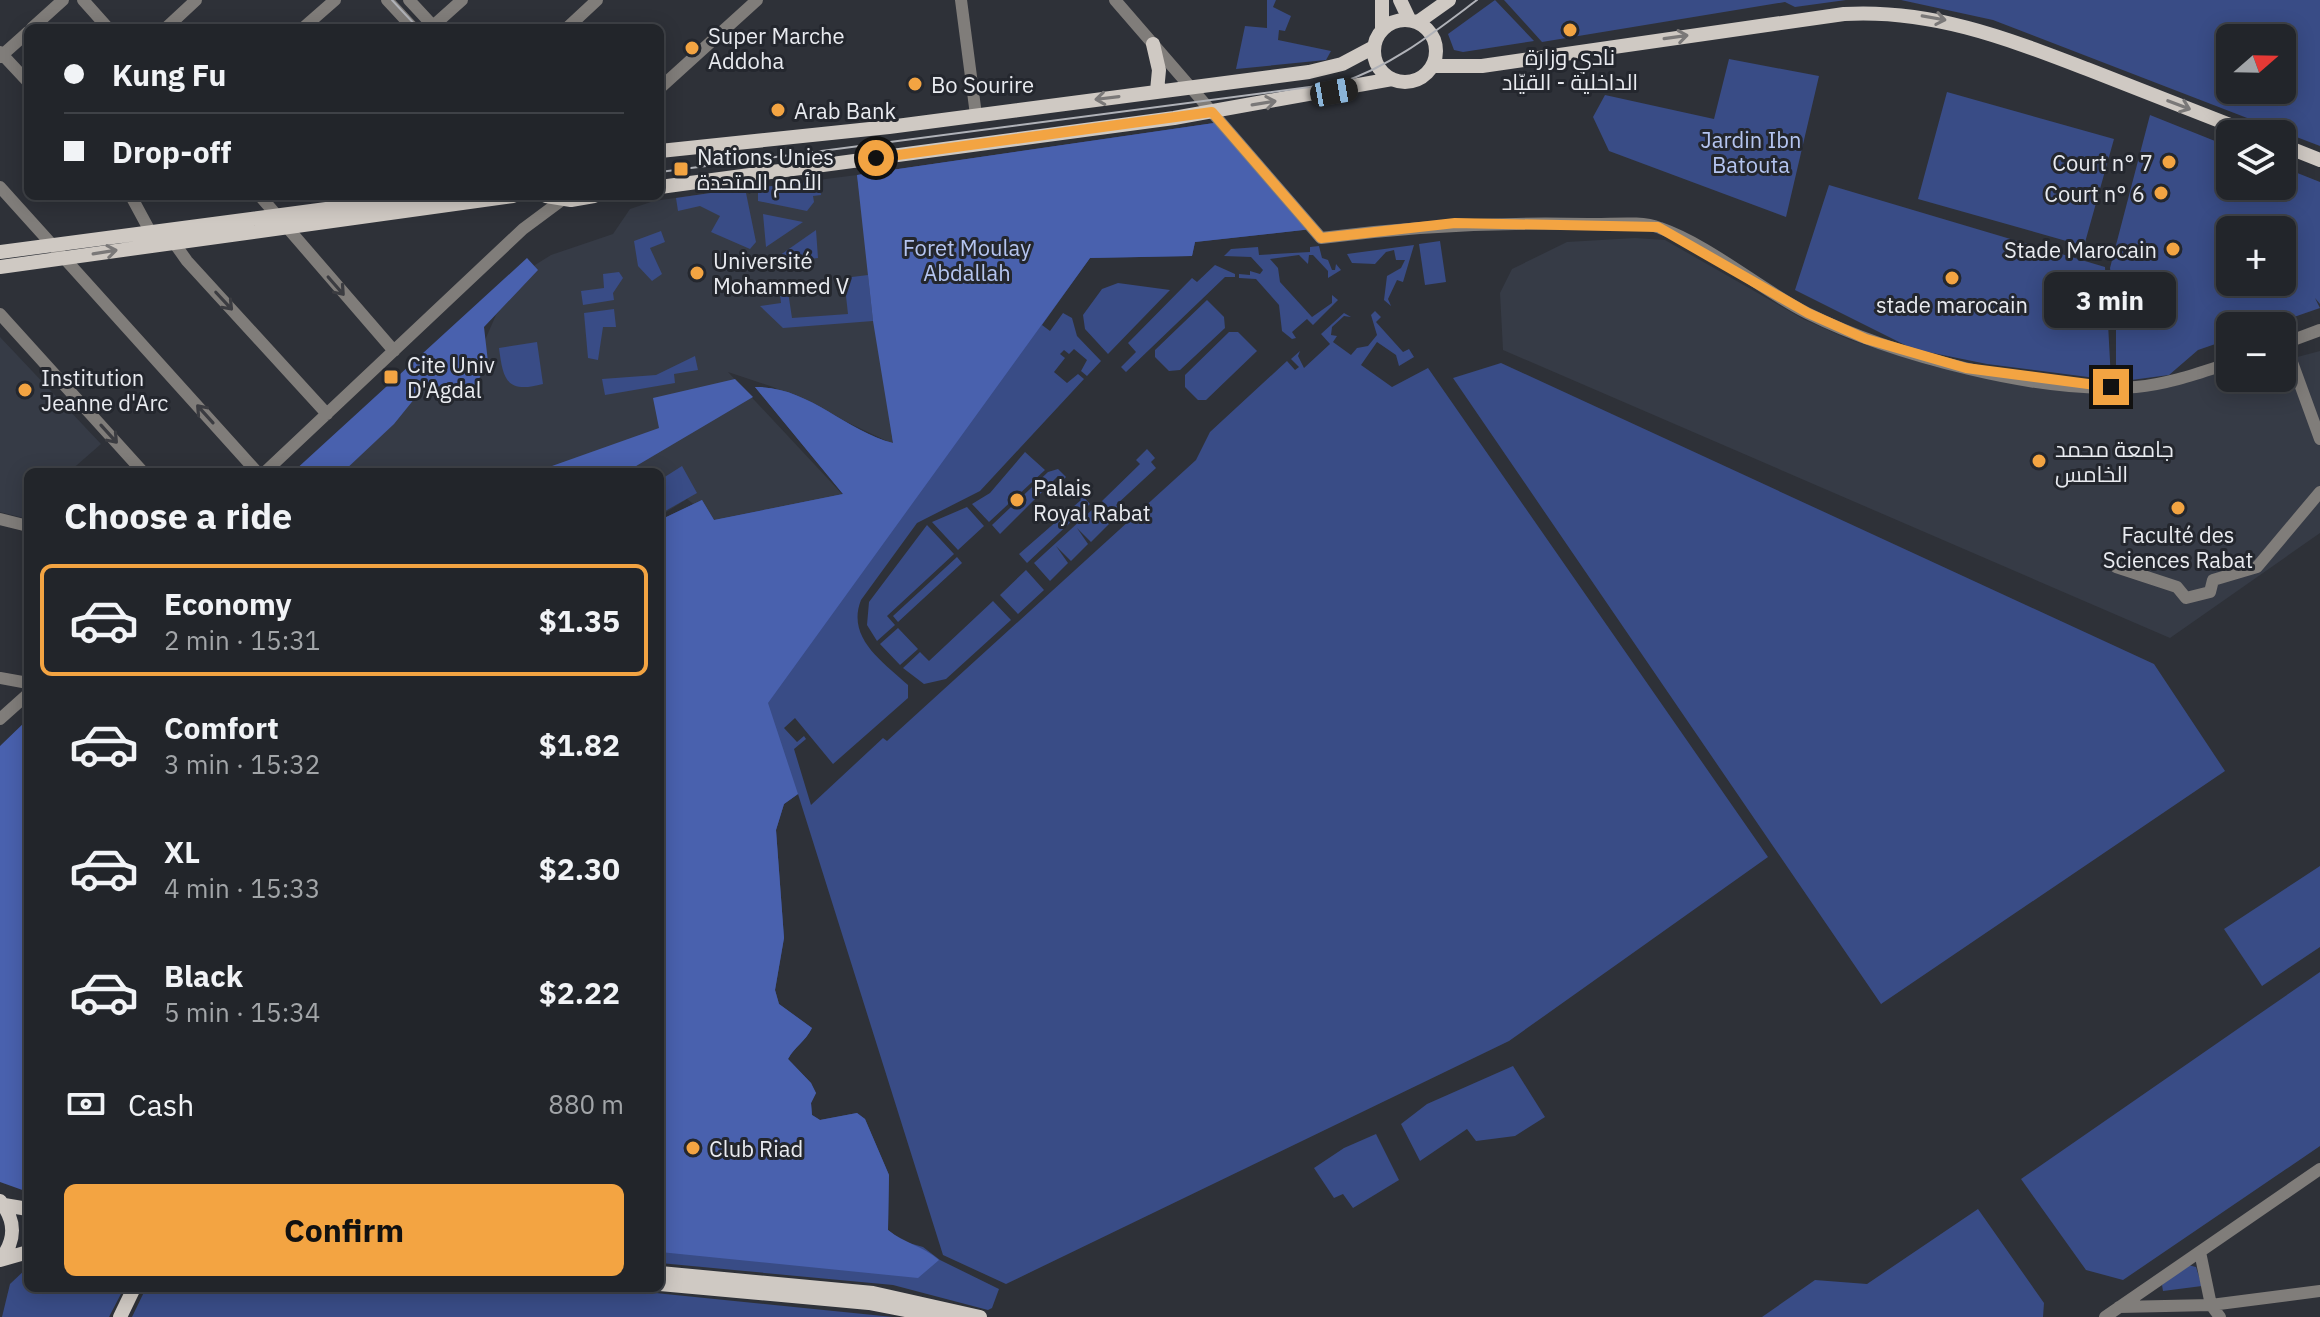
<!DOCTYPE html>
<meta charset="utf-8">
<style>
body{margin:0;font-family:"IBM Plex Sans",Cairo,sans-serif;background:#2e3136;color:#f1f3f6;height:100vh;display:flex;flex-direction:column;font-size:30px;white-space:nowrap}
*{box-sizing:border-box;margin:0}
p{font-size:26px;color:#a2a5a8}
.icon{flex:none;width:44px;height:44px;fill:none;stroke:currentColor;stroke-width:2;stroke-linecap:round;stroke-linejoin:round}
.map{position:relative;flex:1;overflow:hidden}
.panel{position:absolute;left:24px;top:468px;width:640px;height:824px;display:flex;flex-direction:column;background:#22252a;border-radius:12px;box-shadow:0 4px 20px #0003,0 0 0 2px #3f4247}
.panel>*{flex:none}
.guide{position:absolute;left:24px;top:24px;width:640px;height:176px;border-radius:12px;box-shadow:0 4px 20px #0003,0 0 0 2px #3f4247;display:grid;align-content:center;height:176px;padding:0 40px;background:#22252a}
.needle{width:52px;rotate:70deg}
.buttons{position:absolute;left:2216px;top:24px;display:grid;gap:16px}
.buttons a{display:grid;place-items:center;width:80px;height:80px;border-radius:12px;background:#22252a;box-shadow:0 4px 20px #0003,0 0 0 2px #3f4247;font-size:40px}
.end{position:absolute;width:36px;height:36px;margin:-18px;border:10px solid #f3a442;background:#111;box-shadow:0 0 0 4px #111}
.from{border-radius:50%}
.bubble{position:absolute;height:56px;border-radius:12px;background:#22252a;box-shadow:0 4px 20px #0003,0 0 0 2px #3f4247;font-size:26px;font-weight:800;line-height:56px;text-align:center}
.car{position:absolute;width:24px;height:48px;margin:-24px -12px;border-radius:10px;box-shadow:0 0 6px 2px #0007;background:linear-gradient(#222 24%,#8ab4d8 0 40%,#222 0 76%,#8ab4d8 0 86%,#222 0)}
.guide b{display:flex;align-items:center;gap:28px;height:76px;font-size:30px}
.guide b+b{border-top:2px solid #3f4247}
.guide i{width:20px;height:20px;background:#f1f3f6}
ul{padding:0;list-style:none}
li{display:flex;align-items:center;gap:24px;height:112px;margin:0 16px 12px;padding:0 24px;border:4px solid transparent;border-radius:12px}
li div{flex:1}
li b{display:block;font-size:30px}
li em{font-style:normal;font-weight:800}
li.on{border-color:#f3a442}
li>.icon{width:72px;height:72px;stroke-width:1.5}
h2{padding:0 40px;font-size:36px;line-height:96px}
.pay{display:flex;align-items:center;gap:20px;height:88px;padding:0 40px;font-size:30px}
.pay p{margin-inline-start:auto}
.action{display:flex;gap:16px;margin-top:auto;padding:16px 40px}
.action a{flex:1;height:92px;border-radius:12px;background:#f3a442;color:#111;font-size:32px;font-weight:800;line-height:92px;text-align:center}
.map>svg:first-child{display:block}
.built{fill:#363b46}
.green{fill:#394c86;fill-rule:evenodd}
.forest{fill:#4961ae}
.lines{fill:none;stroke-linecap:round;stroke-linejoin:round}
.minor{stroke:#807d7a;stroke-width:12}
.major{stroke:#cfc9c3;stroke-width:14}
.tram{stroke:#b0b2b8;stroke-width:2}
.oneway{stroke:#7a7878}
.oneway2{stroke:#3b3c41}
.route{stroke:#f3a442;stroke-width:10}
.poi-dot{fill:#f3a442;stroke:#24272e;stroke-width:3}
.labels{text-anchor:middle;dominant-baseline:central;stroke-width:6;stroke-linejoin:round;paint-order:stroke}
.poi-label{font-size:22px;fill:#e9ebf0;stroke:#24272e;text-anchor:start}
.park-label{font-size:22px;fill:#b5c5f0;stroke:#24272e}
</style>
<div class="map">
<svg width="2320" height="1317" viewBox="0 0 2320 1317">
<rect width="100%" height="100%" fill="#2e3138"/>
<path class="built" d="M857,175L893,444L773,387L728,372L843,495L714,520L687,499L660,516V472H343L441,369L487,362L485,340L496,315L535,265L551,255L613,234L630,209L654,201L745,188L749,194L763,187Z
M1635,238L1665,240L1803,319L1850,340L1932,366L2036,387L2168,388L2230,368V378H2282V361L2320,351V533L2170,638L1503,350L1500,293L1512,269L1567,242Z
M0,337L101,444L69,472H28V519L0,512Z"/>
<path class="green" d="M1267,0H1276L1273,7L1291,16L1285,31L1279,30L1278,40L1331,51L1326,60L1236,69L1245,26L1267,28Z
M1495,0L1534,41L1463,52L1454,50L1448,34Z
M1504,0H1846L1795,7L1785,2L1542,42Z
M1901,0H2320V146L1993,20ZM2230,38H2282V90H2230Z
M1729,59L1819,76L1786,217L1609,151L1593,117L1605,95L1714,119Z
M1947,92L2114,139L2084,246L1918,199Z
M2150,115L2230,147V186H2282V167L2320,182V304L2315,298L2320,308L2268,326H2230V339L2198,350L2169,375L2116,382V316L2110,268ZM2230,230H2282V282H2230Z
M1214,123L1312,229L1195,242L1192,256L1090,258L1042,325L1050,331L1063,313L1072,318L1077,336L1101,361L1087,376L1081,371L1087,360L1074,349L1069,354L1064,350L1060,354L1065,358L1054,372L1067,383L1078,374L1084,379L980,491L917,523L861,600C846,638 883,662 908,685V698L833,764L795,718L784,728L797,742L804,736L806,739L794,749L811,805L883,738L887,741L1196,460L1210,432L1287,361L1295,370L1299,367L1291,359L1300,351L1298,356L1304,368L1330,344L1321,334L1344,313L1351,317L1344,316L1332,327L1331,335L1337,336L1333,342L1351,355L1357,348L1368,346L1377,335L1371,315L1375,311L1381,317L1376,322L1403,352L1409,349L1414,357L1399,366L1396,355L1377,342L1361,365L1392,387L1428,368L1768,857L1509,1041L1006,1284L943,1255L798,794L784,804L776,830L784,938L775,990L779,1004L812,1028C805,1042 795,1046 788,1059L811,1083L816,1093L811,1103L812,1115L820,1120L857,1113L865,1119L889,1175L888,1230L902,1241L923,1247L940,1260L999,1289L992,1308L988,1310L893,1285L660,1263V520L702,500L714,520L843,494L755,387C808,386 844,430 893,443L857,175Z
M819,181L821,195L813,196L814,202L807,211L758,201V192L763,187Z
M1829,185L2105,267L2111,380L1987,364L1913,349L1795,290Z
M745,188L756,242L750,249L711,232L720,216L700,206L678,211L676,198Z
M763,214L803,222L766,247Z
M816,230L818,258L776,263V258Z
M661,231L665,242L650,248L662,274L652,281L638,266L634,241Z
M1440,241L1446,282L1425,285L1419,244Z
M1414,245L1403,282L1397,280L1388,299L1391,306L1384,300L1387,276L1401,268L1405,260H1396L1394,250L1386,252L1375,264L1352,263L1347,254Z
M1319,246L1322,258L1328,260L1332,270H1335L1336,264L1341,270L1328,278V271L1313,255H1309L1308,264L1299,255L1270,259L1278,268L1280,282L1312,317L1332,303V295L1338,300L1313,325L1307,319L1292,332L1296,338L1292,339L1282,331L1279,305L1256,279L1239,278V274L1250,275V271L1260,274L1263,270L1251,257L1224,256L1231,249L1258,247L1259,255L1310,252V247Z
M1215,265L1235,274V277H1225L1126,372L1121,367L1136,352L1128,343L1192,278L1197,282Z
M619,272L623,278L613,293L614,300L583,305L581,291L604,288L603,274Z
M868,275L873,321L783,328L760,306L781,303L779,286L787,285L792,318L848,314L844,278Z
M1118,283L1170,290L1108,354L1085,329L1083,315L1102,289Z
M1207,300L1224,317L1225,328L1180,370L1169,371L1155,357V350Z
M614,309L616,327H603L598,360L588,358L584,313Z
M1229,332H1238L1257,351L1206,400H1198L1185,387V375Z
M537,342L543,384C506,394 503,379 499,348Z
M695,356L698,370L674,374L675,383L605,395L602,379L656,375Z
M1501,363L2154,664L2225,771L1881,1004L1453,378Z
M1147,449L1155,458L1151,462L1156,468L1116,505L1125,516L1120,521L1102,501L1140,464L1136,460Z
M1025,452L1045,470L989,522L972,504L990,493Z
M682,466L697,493L660,514V480Z
M1058,469L1066,477L1063,480L1058,476L1000,534L992,525L1048,472Z
M1080,493L1090,504L1027,563L1019,554L1081,500L1077,495Z
M967,507L984,526L958,550L932,522Z
M1094,508L1109,524L1091,542L1077,528L1088,544L1071,561L1056,546L1068,563L1050,581L1034,563Z
M927,525L954,554L887,616L895,625L877,641L867,625L869,602Z
M957,557L962,563L898,622L893,616Z
M1026,570L1044,590L1018,614L1000,595Z
M993,601L1011,620L946,679L924,684L903,668L920,652L929,661Z
M898,628L918,649L900,665L880,644Z
M2320,866V947L2262,986L2224,929Z
M2320,972V1146L2123,1280L2086,1270L2021,1179Z
M1513,1066L1545,1117L1515,1136L1476,1141L1467,1129L1420,1161L1401,1124L1427,1104Z
M1376,1134L1399,1180L1353,1208L1343,1194L1334,1198L1314,1168L1344,1148Z
M1978,1209L2044,1303L2043,1317H1762L1815,1280L1867,1284Z
M2188,1265L2196,1267L2202,1286L2163,1291L2162,1285Z
M28,1267V1288H124L109,1317H2L10,1284Z
M146,1288H606L893,1317H132Z"/>
<path class="forest" d="M1214,123L1312,229L1195,242L1192,256L1090,258L768,703L798,794L784,804L776,830L784,938L775,990L779,1004L812,1028C805,1042 795,1046 788,1059L811,1083L816,1093L811,1103L812,1115L820,1120L857,1113L865,1119L889,1175L888,1230C904,1243 923,1246 939,1260L918,1278L660,1252V520L702,500L714,520L843,494L755,387C808,386 844,430 893,443L873,321L857,175Z
M527,258L538,270L484,327L488,362L473,390L467,386L450,401L428,382L394,424L343,472H293Z
M735,379L753,397L626,472H556L552,466L659,428L653,398Z
M28,719V1192L0,1182V746Z"/>
<g class="lines">
<path class="minor" d="M83,0L108,28
M387,0L413,28
M409,0L435,28
M961,0L976,115
M1115,0L1321,238C1411,226 1498,222 1588,224C1610,225 1639,220 1660,228C1709,245 1760,289 1807,313C1891,355 2042,395 2136,387C2169,384 2199,373 2230,363
M433,26L462,0
M32,28L63,0
M166,28L196,0
M303,28L335,0
M567,28L597,0
M0,52L28,82
M0,57L28,32
M660,88L757,0
M0,187L257,472
M131,196L151,233
M260,196L394,351
M170,237L187,261L327,414
M0,314L143,472
M2285,343L2320,439
M2282,344L2320,330
M265,472L523,229L562,200
M0,519L28,526
M2116,567L2177,587L2186,598L2210,592L2213,580L2257,567L2320,492
M0,678L28,683
M0,719L28,694
M2200,1252L2211,1305L2220,1317
M2119,1307L2211,1305L2320,1291
M2105,1317L2320,1169"/>
<path class="major" d="M1400,0L1409,19
M1374 51a31 31 0 1 1 62 0a31 31 0 1 1-62 0Z
M1418,22L1449,0
M1382,29V0
M1153,44L1159,70L1157,91
M1432,66H1482L1844,14C1932,9 2006,38 2087,69C2142,91 2198,112 2253,134
M2282,145L2320,160
M660,151L889,127L1309,72L1342,64L1374,47
M660,187L1174,118L1392,79
M546,196L571,200L594,196
M0,252L424,196
M0,267L513,196
M0,1201C16,1220 16,1241 0,1260
M4,1205L28,1209
M0,1260L28,1252
M660,1273L873,1293L980,1317
M660,1284L869,1303L942,1317
M120,1317L134,1288"/>
<path class="tram" d="M392,0L418,28
M660,172L1340,83C1392,66 1433,33 1477,0"/>
</g>
<defs><path id="oneway-shaft" d="M-6 0H5M1.5-3L5.5 0L1.5 3" fill="none" stroke-width="1.6" stroke-linecap="round" stroke-linejoin="round" transform="scale(2)"/></defs>
<g class="oneway">
<use href="#oneway-shaft" transform="translate(1934 18) rotate(10)"/>
<use href="#oneway-shaft" transform="translate(1676 37) rotate(-8)"/>
<use href="#oneway-shaft" transform="translate(1107 98) rotate(173)"/>
<use href="#oneway-shaft" transform="translate(1264 103) rotate(-9)"/>
<use href="#oneway-shaft" transform="translate(2179 105) rotate(21)"/>
<use href="#oneway-shaft" transform="translate(105 252) rotate(-9)"/>
</g>
<g class="oneway2">
<use href="#oneway-shaft" transform="translate(336 286) rotate(49)"/>
<use href="#oneway-shaft" transform="translate(224 301) rotate(47)"/>
<use href="#oneway-shaft" transform="translate(205 414) rotate(-132)"/>
<use href="#oneway-shaft" transform="translate(109 434) rotate(48)"/>
</g>
<g class="lines">
<path class="route" d="M876,158L1212,112L1321,238L1455,223L1658,227L1808,313L1866,339L1966,368L2111,387"/>
</g>
<g class="poi-dot">
<circle cx="1570" cy="30" r="8"/>
<circle cx="692" cy="48" r="8"/>
<circle cx="915" cy="84" r="8"/>
<circle cx="778" cy="110" r="8"/>
<circle cx="2169" cy="162" r="8"/>
<rect x="673" y="161" width="16" height="16" rx="4"/>
<circle cx="2161" cy="193" r="8"/>
<circle cx="2173" cy="249" r="8"/>
<circle cx="697" cy="273" r="8"/>
<circle cx="1952" cy="278" r="8"/>
<rect x="383" y="369" width="16" height="16" rx="4"/>
<circle cx="25" cy="390" r="8"/>
<circle cx="2039" cy="461" r="8"/>
<circle cx="1017" cy="500" r="8"/>
<circle cx="2178" cy="508" r="8"/>
<circle cx="693" cy="1148" r="8"/>
</g>
<g class="labels">
<g class="poi-label">
<text x="708" y="35">Super Marche<tspan x="708" dy="25">Addoha</tspan></text>
<text x="1570" y="56" text-anchor="middle">نادي وزارة<tspan x="1570" dy="25">الداخلية - القيّاد</tspan></text>
<text x="931" y="84">Bo Sourire</text>
<text x="794" y="110">Arab Bank</text>
<text x="697" y="156">Nations Unies<tspan x="697" dy="25">الأمم المتحدة</tspan></text>
<text x="2153" y="162" text-anchor="end">Court n° 7</text>
<text x="2145" y="193" text-anchor="end">Court n° 6</text>
<text x="2157" y="249" text-anchor="end">Stade Marocain</text>
<text x="713" y="260">Université<tspan x="713" dy="25">Mohammed V</tspan></text>
<text x="1952" y="304" text-anchor="middle">stade marocain</text>
<text x="407" y="364">Cite Univ<tspan x="407" dy="25">D'Agdal</tspan></text>
<text x="41" y="377">Institution<tspan x="41" dy="25">Jeanne d'Arc</tspan></text>
<text x="2055" y="448">جامعة محمد<tspan x="2055" dy="25">الخامس</tspan></text>
<text x="1033" y="487">Palais<tspan x="1033" dy="25">Royal Rabat</tspan></text>
<text x="2178" y="534" text-anchor="middle">Faculté des<tspan x="2178" dy="25">Sciences Rabat</tspan></text>
<text x="709" y="1148">Club Riad</text>
</g>
<g class="park-label">
<text x="1751" y="139">Jardin Ibn<tspan x="1751" dy="25">Batouta</tspan></text>
<text x="967" y="247">Foret Moulay<tspan x="967" dy="25">Abdallah</tspan></text>
</g>
</g>
</svg>
<div class="buttons">
<a><svg class="needle" viewBox="-14 -14 28 28"><path d="M0-13l5 13h-10z" fill="#e53935"/><path d="M0 13l5-13h-10z" fill="#a2a5a8"/></svg></a>
<a><svg class="icon" aria-label="layers" viewBox="0 0 24 24"><path d="M12 4l9 5-9 5-9-5zM3 14l9 5 9-5"/></svg></a>
<a>+</a>
<a>−</a>
</div>
<i class="end from" style="left:876px;top:158px"></i>
<i class="end" style="left:2111px;top:387px"></i>
<div class="bubble" style="left:2044px;top:272px;width:132px">3 min</div>
<i class="car" style="left:1334px;top:92px;rotate:80deg"></i>
<div class="guide">
<b><i class="from"></i>Kung Fu</b>
<b><i></i>Drop-off</b>
</div>
<section class="panel">
<h2>Choose a ride</h2>
<ul>
<li class="on"><svg class="icon" aria-label="car" viewBox="0 0 24 24"><path d="M5 17H2v-5l4-1 3-4h7l3 4 3 1v5h-3M9 17h6M6 11h13"/><circle cx="7" cy="17" r="2"/><circle cx="17" cy="17" r="2"/></svg><div><b>Economy</b><p>2 min · 15:31</p></div><em>$1.35</em></li>
<li><svg class="icon" aria-label="car" viewBox="0 0 24 24"><path d="M5 17H2v-5l4-1 3-4h7l3 4 3 1v5h-3M9 17h6M6 11h13"/><circle cx="7" cy="17" r="2"/><circle cx="17" cy="17" r="2"/></svg><div><b>Comfort</b><p>3 min · 15:32</p></div><em>$1.82</em></li>
<li><svg class="icon" aria-label="car" viewBox="0 0 24 24"><path d="M5 17H2v-5l4-1 3-4h7l3 4 3 1v5h-3M9 17h6M6 11h13"/><circle cx="7" cy="17" r="2"/><circle cx="17" cy="17" r="2"/></svg><div><b>XL</b><p>4 min · 15:33</p></div><em>$2.30</em></li>
<li><svg class="icon" aria-label="car" viewBox="0 0 24 24"><path d="M5 17H2v-5l4-1 3-4h7l3 4 3 1v5h-3M9 17h6M6 11h13"/><circle cx="7" cy="17" r="2"/><circle cx="17" cy="17" r="2"/></svg><div><b>Black</b><p>5 min · 15:34</p></div><em>$2.22</em></li>
</ul>
<div class="pay"><svg class="icon" aria-label="cash" viewBox="0 0 24 24"><path d="M3 7h18v10H3z"/><circle cx="12" cy="12" r="2"/></svg>Cash<p>880 m</p></div>
<div class="action"><a>Confirm</a></div>
</section>
</div>
